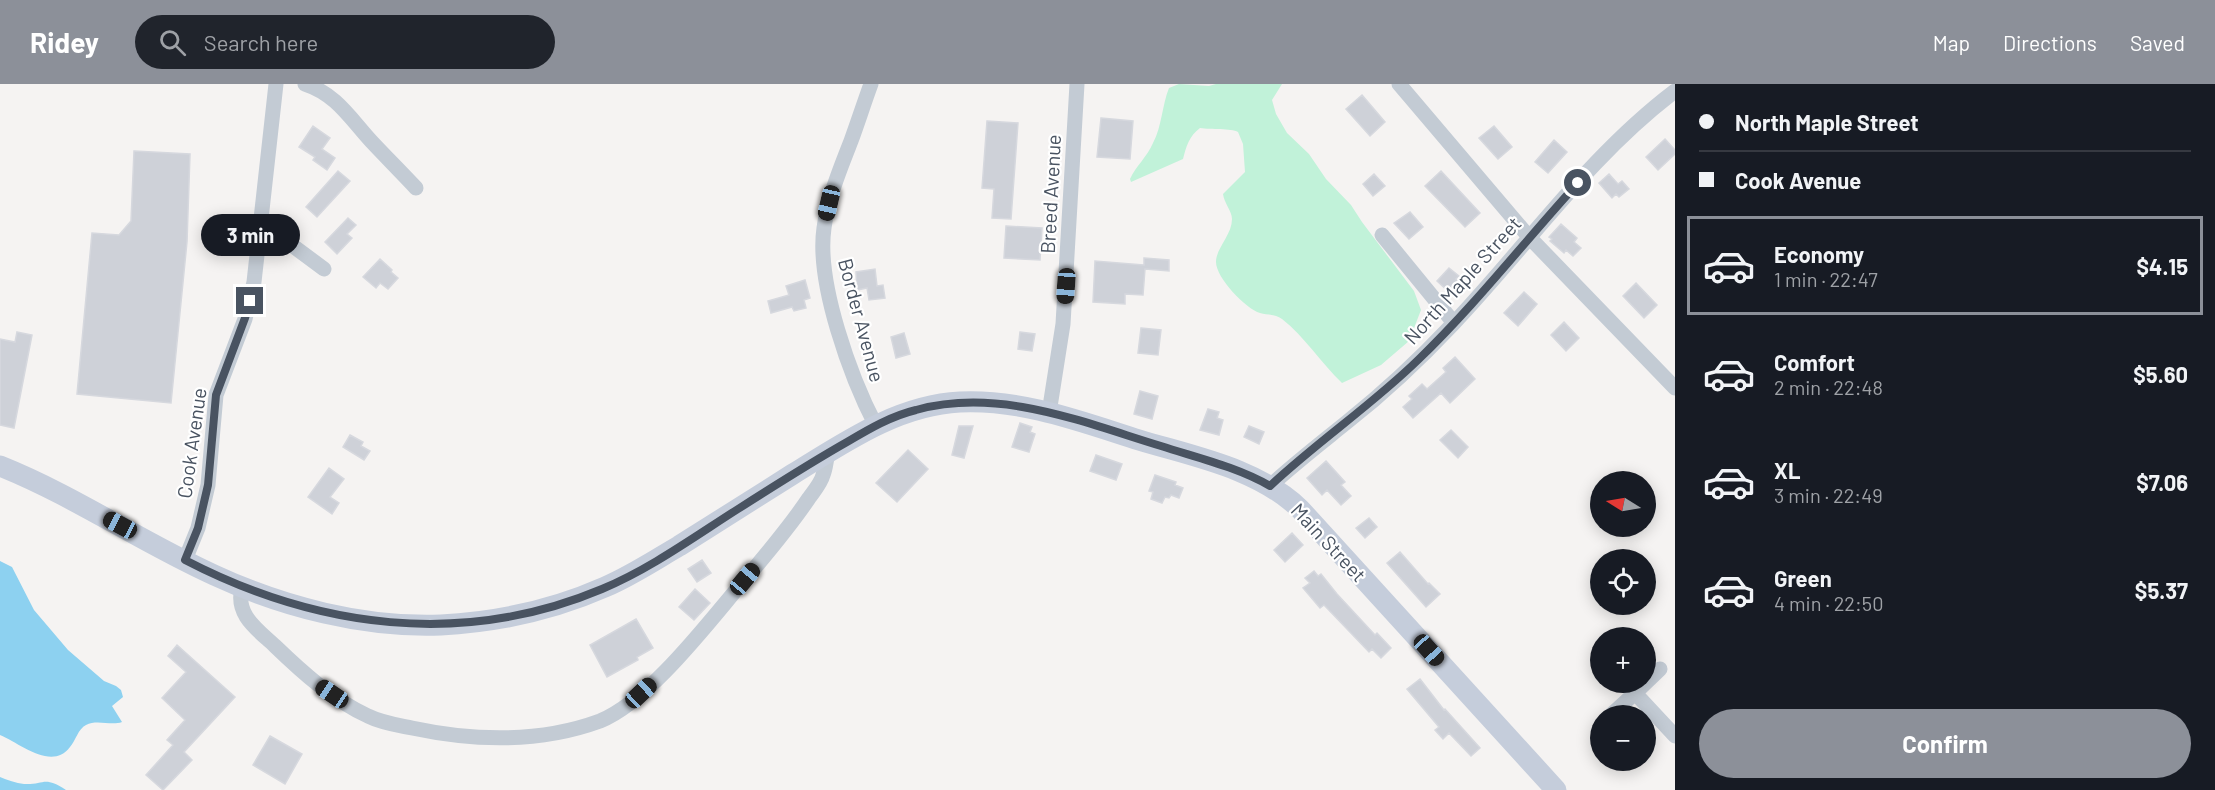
<!DOCTYPE html>
<meta charset="utf-8">
<style>
body{margin:0;font-family:Barlow,sans-serif;background:#20242c;color:#f1f3f6;height:100vh;display:flex;flex-direction:column;font-size:22px;white-space:nowrap}
*{box-sizing:border-box;margin:0}
p{font-size:20px;color:#9ea1a6}
.icon{flex:none;width:33px;height:33px;fill:none;stroke:currentColor;stroke-width:2;stroke-linecap:round;stroke-linejoin:round}
.map{position:relative;flex:1;overflow:hidden}
.drawer{display:flex;flex-direction:column;background:#171b24;width:540px}
.drawer>*{flex:none}
.guide{display:grid;align-content:center;height:132px;padding:0 24px;background:#171b24}
.needle{width:39px;rotate:281deg}
.controls{position:absolute;left:1590px;top:387px;display:grid;gap:12px}
.controls a{display:grid;place-items:center;width:66px;height:66px;border-radius:50%;background:#171b24;box-shadow:0 3px 15px #0003;font-size:30px}
.end{position:absolute;width:27px;height:27px;margin:-14px;border:8px solid #495361;background:#fff;box-shadow:0 0 0 3px #fff}
.from{border-radius:50%}
.bubble{position:absolute;height:42px;border-radius:21px;background:#171b24;box-shadow:0 3px 15px #0003;font-size:20px;font-weight:700;line-height:42px;text-align:center}
.car{position:absolute;width:18px;height:36px;margin:-18px -9px;border-radius:8px;box-shadow:0 0 4px 2px #0007;background:linear-gradient(#222 24%,#8ab4d8 0 40%,#222 0 76%,#8ab4d8 0 86%,#222 0)}
.guide b{display:flex;align-items:center;gap:21px;height:57px;font-size:22px}
.guide b+b{border-top:2px solid #363941}
.guide i{width:15px;height:15px;background:#f1f3f6}
ul{padding:0;list-style:none}
li{display:flex;align-items:center;gap:18px;height:99px;margin:0 12px 9px;padding:0 12px;border:3px solid transparent;border-radius:0px}
li div{flex:1}
li b{display:block;font-size:22px}
li em{font-style:normal;font-weight:700}
li.current{border-color:#8c9099}
li>.icon{width:54px;height:54px;stroke-width:1.5}
.button{display:flex;gap:12px;margin-top:auto;padding:12px 24px}
.button a{flex:1;height:69px;border-radius:36px;background:#8c9099;color:#fff;font-size:24px;font-weight:700;line-height:69px;text-align:center}
header{display:flex;align-items:center;gap:36px;box-sizing:border-box;height:84px;padding:0 30px;background:#8c9099;color:#fff}
header strong{font-size:28px}
nav{display:flex;gap:33px;margin-inline-start:auto;font-size:21px}
.search{width:420px;height:54px;background:#20242c;display:flex;align-items:center;gap:15px;box-sizing:border-box;padding:0 21px;border-radius:33px;color:#9ea1a6;font-size:22px}
main{display:flex;flex:1;min-height:0}
.map>svg:first-child{display:block}
.green{fill:#c1f2d9}
.water{fill:#8dd1f0}
.building{fill:#ced1d8;stroke:#d6d8de;stroke-width:1.5}
.lines{fill:none;stroke-linecap:round;stroke-linejoin:round}
.minor{stroke:#c3cbd4;stroke-width:15}
.secondary{stroke:#c5cddb;stroke-width:21}
.route{stroke:#495361;stroke-width:8}
.labels{text-anchor:middle;dominant-baseline:central;stroke-width:4.5;stroke-linejoin:round;paint-order:stroke}
.street-label{font-size:20px;fill:#495361;stroke:#fff}
</style>
<header>
<strong>Ridey</strong>
<div class="search"><svg class="icon" aria-label="search" viewBox="0 0 24 24"><circle cx="10" cy="10" r="6"/><path d="M15 15l6 6"/></svg>Search here</div>
<nav><a>Map</a><a>Directions</a><a>Saved</a></nav>
</header>
<main>
<div class="map">
<svg width="1675" height="706" viewBox="0 0 1675 706">
<rect width="100%" height="100%" fill="#f5f3f2"/>
<path class="green" d="M1179,0L1209,2L1216,0H1282L1272,16L1276,30L1287,49L1309,70L1326,95L1351,121L1362,138L1414,207L1421,226L1409,257L1381,281L1342,299C1321,279 1305,253 1282,235C1275,230 1267,231 1260,229C1246,225 1216,194 1216,178C1216,164 1232,151 1232,135C1232,127 1224,119 1223,110L1245,88L1243,60L1238,48C1231,44 1211,46 1200,44C1189,52 1186,63 1183,75L1131,98L1130,95C1136,82 1147,73 1153,59C1162,42 1162,21 1169,4Z"/>
<path class="water" d="M0,477L12,483L34,526L68,566L104,597L116,602L121,606L123,613L112,622L122,638C111,642 97,635 86,641C78,645 76,656 70,663C52,687 21,660 0,651Z
M0,693C7,696 16,699 24,700C44,701 44,691 66,706H0Z"/>
<path class="building" d="M1362,11L1385,38L1370,52L1346,25Z
M1101,34L1133,37L1130,75L1097,73Z
M987,37L1018,39L1011,135L992,134L994,105L982,104Z
M313,42L330,54L322,65L335,74L327,86L313,76L315,73L299,63Z
M1494,42L1512,63L1498,75L1479,54Z
M1665,55L1675,66V70L1658,86L1646,73Z
M1554,56L1567,68L1548,89L1535,78Z
M134,67L190,70L187,158L171,319L77,310L92,149L119,151L131,137Z
M338,87L350,97L317,133L306,123Z
M1441,87L1480,129L1465,143L1425,102Z
M1374,90L1385,102L1373,112L1363,100Z
M1609,90L1618,100L1622,97L1629,105L1619,113L1616,110L1612,114L1599,99Z
M1410,128L1423,143L1409,155L1394,139Z
M348,134L356,141L347,150L352,154L337,170L325,158Z
M1561,140L1577,154L1574,158L1581,164L1573,172L1566,166L1564,169L1550,157L1552,155L1549,153Z
M1006,142L1042,144L1040,176L1004,174Z
M1144,174L1169,176V187L1145,185L1143,211L1125,210V220L1093,218L1095,177L1144,181Z
M380,175L392,186L391,188L398,194L388,205L380,199L376,204L363,193Z
M1449,184L1459,192L1456,195L1464,203L1457,211L1453,208L1451,210L1437,197Z
M875,185L877,202L883,201L885,214L869,216L867,204L857,206L856,188Z
M805,196L810,214L804,216L806,224L794,227L792,223L771,229L768,217L789,211L786,202Z
M1636,199L1657,221L1644,234L1623,212Z
M1524,208L1537,220L1518,242L1504,229Z
M1564,238L1579,254L1566,267L1551,251Z
M1141,244L1161,246L1158,271L1138,269Z
M17,248L32,251L14,344L0,341V255L15,258Z
M1020,248L1035,250L1032,267L1018,265Z
M904,249L910,270L896,274L891,253Z
M1455,273L1475,295L1450,319L1441,309L1413,334L1403,323L1412,315L1409,312L1422,300L1427,305L1446,288L1443,284Z
M1140,307L1158,312L1152,335L1134,330Z
M1208,325L1219,328L1217,334L1223,336L1219,351L1200,346Z
M1020,339L1032,343L1030,348L1035,350L1029,368L1012,363Z
M959,342H973L964,374L952,371Z
M1249,342L1264,348L1259,360L1244,353Z
M1451,346L1468,363L1458,374L1440,356Z
M350,351L363,358L361,362L370,367L364,376L343,363Z
M908,366L928,385L897,418L876,399Z
M1096,371L1122,380L1116,396L1090,387Z
M1326,377L1345,398L1341,401L1351,412L1341,421L1327,406L1322,411L1307,394Z
M329,384L344,395L330,413L339,419L332,430L308,413Z
M1155,391L1176,398L1175,401L1183,404L1179,414L1171,411L1169,414L1165,413L1162,419L1151,415L1153,408L1149,407Z
M1369,434L1377,443L1365,454L1356,444Z
M1292,449L1303,461L1285,478L1274,466Z
M1400,468L1428,500L1429,499L1440,510L1426,523L1387,479Z
M702,476L711,489L697,498L688,485Z
M1314,487L1318,492L1321,490L1337,510L1375,551L1377,549L1391,564L1381,574L1372,565L1369,568L1324,521L1320,524L1303,504L1310,499L1305,494Z
M695,505L710,519L694,536L679,523Z
M636,535L653,564L637,573L638,576L607,593L590,561Z
M177,561L235,613L184,668L192,676L163,706L146,691L173,661L167,656L185,636L162,614L186,588L168,572Z
M1420,595L1444,626L1445,625L1480,664L1471,672L1449,649L1443,655L1435,646L1439,643L1407,605Z
M270,652L302,670L285,700L253,681Z"/>
<g class="lines">
<path class="minor" d="M305,0C336,10 350,34 371,57C386,73 401,88 416,104
M871,0C864,19 858,38 851,57C840,85 828,114 824,144C816,199 851,294 876,342
M1399,0L1529,153L1675,304
M260,143L289,159L324,185
M1382,151L1454,239
M1049,329L1063,240L1077,0
M1270,402C1295,379 1321,359 1347,338C1385,308 1420,275 1453,240C1527,162 1589,72 1675,7
M185,476L198,444L208,401L216,311L245,235L254,198L276,0
M242,504C235,531 257,545 275,562C303,589 333,616 368,632C382,639 397,641 412,644C473,657 540,659 600,637C648,618 708,539 742,499C765,472 789,444 809,414C814,407 821,399 823,391C826,384 826,376 828,369
M1635,609L1660,585
M1611,631L1635,609L1675,652"/>
<path class="secondary" d="M0,382C75,412 141,458 214,491C283,523 364,544 441,541C497,538 553,526 605,503C631,492 655,476 679,462C717,438 755,414 793,390C845,358 898,321 960,318C1022,315 1082,338 1139,356C1195,373 1257,384 1300,425L1556,706"/>
</g>
<g class="lines">
<path class="route" d="M250,217L245,234L216,311L208,401L198,444L185,476C316,544 462,564 602,505C650,485 694,453 738,425C774,402 810,379 847,358C869,345 891,332 916,326C999,303 1082,338 1161,362C1198,374 1237,383 1270,402C1318,357 1372,321 1419,275C1476,220 1525,157 1578,99"/>
</g>
<g class="labels">
<g class="street-label">
<text transform="translate(1050 110) rotate(-87)">Breed Avenue</text>
<text transform="translate(1462 196) rotate(-48)">North Maple Street</text>
<text transform="translate(862 236) rotate(75)">Border Avenue</text>
<text transform="translate(191 359) rotate(-82)">Cook Avenue</text>
<text transform="translate(1329 458) rotate(47)">Main Street</text>
</g>
</g>
</svg>
<div class="controls">
<a><svg class="needle" viewBox="-14 -14 28 28"><path d="M0-13l5 13h-10z" fill="#e53935"/><path d="M0 13l5-13h-10z" fill="#9ea1a6"/></svg></a>
<a><svg class="icon" aria-label="locate" viewBox="0 0 24 24"><circle cx="12" cy="12" r="6"/><path d="M12 2v4M12 18v4M2 12h4M18 12h4"/></svg></a>
<a>+</a>
<a>−</a>
</div>
<i class="end from" style="left:1578px;top:99px"></i>
<i class="end" style="left:250px;top:217px"></i>
<div class="bubble" style="left:201px;top:130px;width:99px">3 min</div>
<i class="car" style="left:829px;top:119px;rotate:193deg"></i>
<i class="car" style="left:1066px;top:202px;rotate:184deg"></i>
<i class="car" style="left:120px;top:441px;rotate:298deg"></i>
<i class="car" style="left:745px;top:495px;rotate:40deg"></i>
<i class="car" style="left:1429px;top:566px;rotate:138deg"></i>
<i class="car" style="left:641px;top:609px;rotate:47deg"></i>
<i class="car" style="left:332px;top:610px;rotate:304deg"></i>
</div>
<section class="drawer">
<div class="guide">
<b><i class="from"></i>North Maple Street</b>
<b><i></i>Cook Avenue</b>
</div>
<ul>
<li class="current"><svg class="icon" aria-label="car" viewBox="0 0 24 24"><path d="M5 17H2v-5l4-1 3-4h7l3 4 3 1v5h-3M9 17h6M6 11h13"/><circle cx="7" cy="17" r="2"/><circle cx="17" cy="17" r="2"/></svg><div><b>Economy</b><p>1 min · 22:47</p></div><em>$4.15</em></li>
<li><svg class="icon" aria-label="car" viewBox="0 0 24 24"><path d="M5 17H2v-5l4-1 3-4h7l3 4 3 1v5h-3M9 17h6M6 11h13"/><circle cx="7" cy="17" r="2"/><circle cx="17" cy="17" r="2"/></svg><div><b>Comfort</b><p>2 min · 22:48</p></div><em>$5.60</em></li>
<li><svg class="icon" aria-label="car" viewBox="0 0 24 24"><path d="M5 17H2v-5l4-1 3-4h7l3 4 3 1v5h-3M9 17h6M6 11h13"/><circle cx="7" cy="17" r="2"/><circle cx="17" cy="17" r="2"/></svg><div><b>XL</b><p>3 min · 22:49</p></div><em>$7.06</em></li>
<li><svg class="icon" aria-label="car" viewBox="0 0 24 24"><path d="M5 17H2v-5l4-1 3-4h7l3 4 3 1v5h-3M9 17h6M6 11h13"/><circle cx="7" cy="17" r="2"/><circle cx="17" cy="17" r="2"/></svg><div><b>Green</b><p>4 min · 22:50</p></div><em>$5.37</em></li>
</ul>
<div class="button"><a>Confirm</a></div>
</section>
</main>
